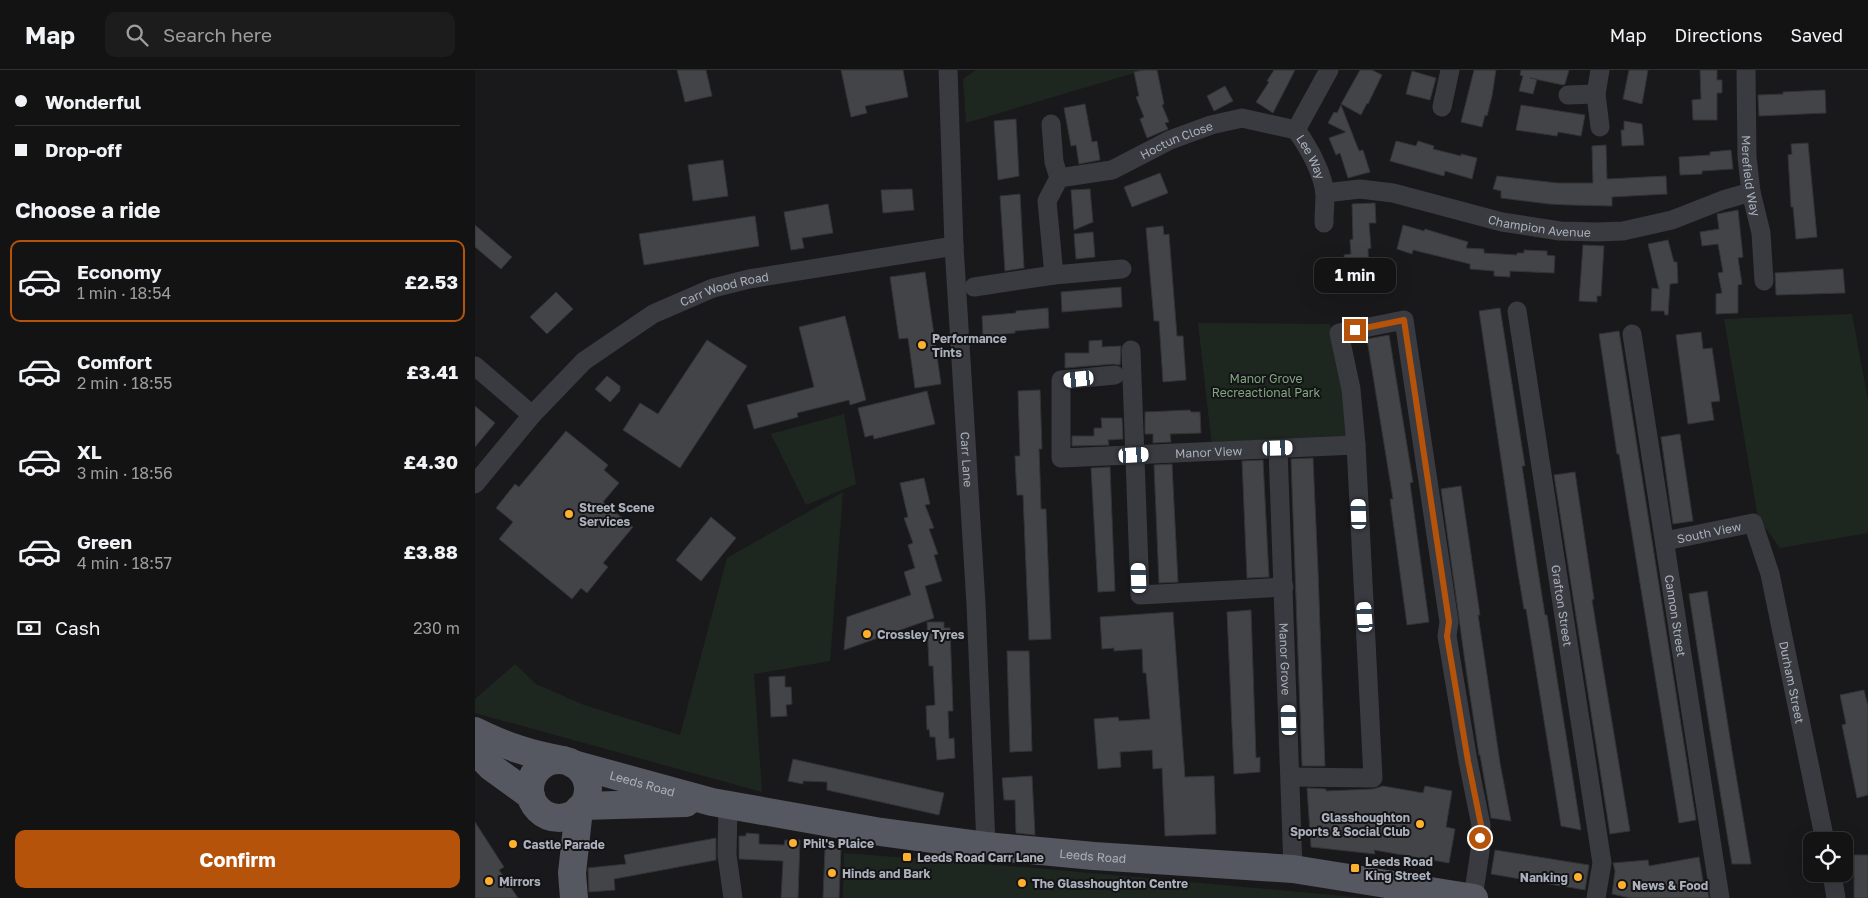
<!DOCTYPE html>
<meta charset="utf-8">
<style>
body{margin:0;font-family:"Golos Text",sans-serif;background:#1c1c1d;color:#f1f3f6;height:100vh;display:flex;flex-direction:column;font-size:19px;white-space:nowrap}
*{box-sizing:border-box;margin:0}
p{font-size:16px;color:#9d9ea0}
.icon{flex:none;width:28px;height:28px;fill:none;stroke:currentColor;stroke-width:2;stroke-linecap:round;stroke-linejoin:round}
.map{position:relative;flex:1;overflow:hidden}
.side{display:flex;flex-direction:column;background:#131314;width:475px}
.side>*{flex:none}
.guide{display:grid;align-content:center;height:110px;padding:0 15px;background:#131314}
.tools{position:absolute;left:1328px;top:762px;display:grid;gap:10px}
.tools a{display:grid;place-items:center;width:50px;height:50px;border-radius:10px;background:#131314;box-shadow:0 5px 20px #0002,0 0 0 1px #323234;font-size:25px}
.end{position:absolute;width:22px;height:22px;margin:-11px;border:6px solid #b45309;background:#fff;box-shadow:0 0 0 2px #fff}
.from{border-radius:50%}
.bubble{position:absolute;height:35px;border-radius:10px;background:#131314;box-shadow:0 5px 20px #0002,0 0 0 1px #323234;font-size:16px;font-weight:700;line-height:35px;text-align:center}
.car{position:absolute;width:15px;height:30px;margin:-15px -8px;border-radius:6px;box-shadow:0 0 4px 1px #0007;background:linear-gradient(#fff 24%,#345 0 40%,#fff 0 76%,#345 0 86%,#fff 0)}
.guide b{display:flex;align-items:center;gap:18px;height:48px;font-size:19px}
.guide b+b{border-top:1px solid #323234}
.guide i{width:12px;height:12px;background:#f1f3f6}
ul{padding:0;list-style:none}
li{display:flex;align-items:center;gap:15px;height:82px;margin:0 10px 8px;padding:0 5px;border:2px solid transparent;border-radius:10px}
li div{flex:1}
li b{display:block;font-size:19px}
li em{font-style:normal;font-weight:700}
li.active{border-color:#b45309}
li>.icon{width:45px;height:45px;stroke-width:1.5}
h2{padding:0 15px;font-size:22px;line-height:60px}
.pay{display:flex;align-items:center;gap:12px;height:55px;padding:0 15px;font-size:19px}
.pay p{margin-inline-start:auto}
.primary-button{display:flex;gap:10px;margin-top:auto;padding:10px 15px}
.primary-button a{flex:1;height:58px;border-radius:10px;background:#b45309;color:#fff;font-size:20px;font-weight:700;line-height:58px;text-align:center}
header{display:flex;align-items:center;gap:30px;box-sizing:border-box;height:70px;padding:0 25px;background:#131314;border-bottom:1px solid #323234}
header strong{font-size:24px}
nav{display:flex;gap:28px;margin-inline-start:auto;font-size:18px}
.search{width:350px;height:45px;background:#1c1c1d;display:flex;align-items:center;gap:12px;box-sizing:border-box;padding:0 18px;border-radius:10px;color:#9d9ea0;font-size:19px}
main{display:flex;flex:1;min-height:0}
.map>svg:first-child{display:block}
.green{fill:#1e271f}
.building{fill:#434448;stroke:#323337}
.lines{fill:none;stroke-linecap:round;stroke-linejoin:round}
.minor{stroke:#393b41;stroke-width:19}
.primary{stroke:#555860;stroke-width:28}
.route{stroke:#b45309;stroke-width:6}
.poi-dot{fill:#ffb02d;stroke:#141416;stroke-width:2}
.labels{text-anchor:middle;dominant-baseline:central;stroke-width:4;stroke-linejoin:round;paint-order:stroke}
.street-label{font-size:12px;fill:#aab0bc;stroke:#141416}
.poi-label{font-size:12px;font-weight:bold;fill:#aab0bc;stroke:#141416;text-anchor:start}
.park-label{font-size:12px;fill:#80a880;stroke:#141416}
</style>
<header>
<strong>Map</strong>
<div class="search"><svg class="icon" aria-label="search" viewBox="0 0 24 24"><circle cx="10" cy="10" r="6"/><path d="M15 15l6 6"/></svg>Search here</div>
<nav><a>Map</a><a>Directions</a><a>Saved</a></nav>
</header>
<main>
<section class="side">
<div class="guide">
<b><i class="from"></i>Wonderful</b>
<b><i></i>Drop-off</b>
</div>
<h2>Choose a ride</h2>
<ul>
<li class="active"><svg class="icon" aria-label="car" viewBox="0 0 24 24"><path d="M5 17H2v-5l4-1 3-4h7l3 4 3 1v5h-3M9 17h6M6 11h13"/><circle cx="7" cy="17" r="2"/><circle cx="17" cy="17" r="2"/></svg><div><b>Economy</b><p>1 min · 18:54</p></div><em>£2.53</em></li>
<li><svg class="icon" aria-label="car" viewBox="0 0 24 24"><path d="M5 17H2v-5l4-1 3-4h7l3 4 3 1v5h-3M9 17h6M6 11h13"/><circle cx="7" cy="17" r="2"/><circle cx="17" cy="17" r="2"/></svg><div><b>Comfort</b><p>2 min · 18:55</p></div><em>£3.41</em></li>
<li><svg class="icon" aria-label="car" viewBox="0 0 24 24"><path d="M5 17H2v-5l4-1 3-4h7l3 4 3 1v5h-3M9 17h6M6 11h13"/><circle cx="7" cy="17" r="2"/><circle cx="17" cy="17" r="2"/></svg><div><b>XL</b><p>3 min · 18:56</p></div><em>£4.30</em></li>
<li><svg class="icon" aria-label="car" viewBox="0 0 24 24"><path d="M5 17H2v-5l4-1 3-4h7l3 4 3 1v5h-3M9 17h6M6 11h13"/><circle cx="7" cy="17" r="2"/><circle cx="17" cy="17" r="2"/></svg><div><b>Green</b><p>4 min · 18:57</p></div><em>£3.88</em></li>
</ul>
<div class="pay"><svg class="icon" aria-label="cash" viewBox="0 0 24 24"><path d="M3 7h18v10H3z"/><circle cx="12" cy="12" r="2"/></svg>Cash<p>230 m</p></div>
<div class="primary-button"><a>Confirm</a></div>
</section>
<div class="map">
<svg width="1393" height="828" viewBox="0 0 1393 828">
<rect width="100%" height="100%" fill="#19191b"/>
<path class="green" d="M501,0H669L491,53L488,9Z
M1377,244L1393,330V463L1305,478L1283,448L1249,249Z
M723,253L855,254L870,317L878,373L737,377Z
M369,344L381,414L331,435L296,364Z
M368,422L355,591L279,604L287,722L0,643V629L40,594L61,614L109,635L205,665L252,488Z
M369,783L560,798L890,828H368Z"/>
<path class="building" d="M202,0H231L237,26L210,32Z
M366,0H428L433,27L390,36L392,43L376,47Z
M668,0H682L689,34L687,35L694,52L690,53L693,59L672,68L665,49L669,47L661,27L664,26L659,2Z
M799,0H820L798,43L781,32L794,12L792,11Z
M885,0H897L907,5L893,34L892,33L886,45L866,34Z
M999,0H1021L1017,26L1012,46L1010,45L1007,57L986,52Z
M1046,0H1094L1090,14L1088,15L1055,8L1062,9L1058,24L1044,21L1048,6L1045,5Z
M1154,0H1173L1167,34L1148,29Z
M1225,0H1242V10H1247V23H1242V50H1218L1217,30L1226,29Z
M937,1L961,8L955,30L931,24Z
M750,16L758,31L739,41L732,26Z
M1350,20L1351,43L1284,46L1283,25L1308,24V22Z
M610,34L617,72L622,71L625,90L604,94L601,75L596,76L589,38Z
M866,35L884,81L888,80L895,102L873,108L865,83L861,85L854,68L871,62L853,53L859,42L862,43Z
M1046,35L1110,45L1106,66L1083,62L1082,66L1041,60Z
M541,49L544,106L523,110L519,51Z
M1149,51L1167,54L1169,75L1147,76L1146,60H1149Z
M921,71L941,76L943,71L959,76L958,79L986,86V84L1002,88L997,109L970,101L969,106L915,91Z
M1333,73L1342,167L1321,169L1318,137H1316L1313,85L1317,84L1316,74Z
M1131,75L1132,109L1191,106L1192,124L1137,127V136L1095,135L1074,134L1026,128V121L1018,119L1022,106L1082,113H1118L1117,76Z
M1256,80L1258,99L1227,101V104L1205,105L1204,87L1235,85V82Z
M248,90L253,126L218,131L213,95Z
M685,103L693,123L657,137L649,117Z
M437,119L439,140L408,143L406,120Z
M615,119L618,152L599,160L596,120Z
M545,124L549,198L530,201L525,126Z
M900,133L901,153H894L896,178L893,179L894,202L870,203L869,185L876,184L875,170L878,169L877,134Z
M353,134L358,163L327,168L329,178L316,180L309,142Z
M1263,140L1268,187L1263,188L1267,214L1263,215V243L1241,244V224L1247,223L1243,203L1248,202L1243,174L1227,176L1225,162L1244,159L1242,144Z
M280,146L284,176L169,195L164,164Z
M0,155L37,187L26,199L0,177Z
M928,155L949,161L950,159L993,172L991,178L1009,179V183L1042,185V183H1049V180L1072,181V185L1080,186L1079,203L1035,201V207L1019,206V201L995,199V194L938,180L937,184L922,179Z
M688,156L689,165L694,164L702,266H708L711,310L688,312L684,251H679L671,158Z
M618,162L620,187L601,189L599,164Z
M1193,170L1199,192H1202L1203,213L1195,214L1193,245H1190L1189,241H1176L1177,218L1184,219L1173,174Z
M1108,175L1129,176L1126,226H1122V232L1104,231Z
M853,196L854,211L840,212L839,197Z
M1368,199L1370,223L1301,225L1300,203Z
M450,202L466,314L440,318L433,268L424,269L415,207Z
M646,217L647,237L587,242L586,222Z
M81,222L98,239L72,264L55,247Z
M573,238L574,258L540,261V263L508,266L507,246L541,243V241Z
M1025,238L1050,396H1047L1062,494L1070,545H1072L1106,760L1086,756L1051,539H1049L1042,497L1004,241Z
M370,246L391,330L375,335L374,330L322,343L323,347L279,359L272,335L339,317L324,257Z
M1144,261L1221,750L1204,753L1144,384H1142L1124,264Z
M1226,262L1228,279L1237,278L1245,331L1236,332L1239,350L1213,354L1201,265Z
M914,265L938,412L935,413L954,552L932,555L915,429H918L892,269Z
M232,270L272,296L205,398L148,360L165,333L183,344Z
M627,270V277L646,276L645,295L639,294L590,298V283H614V271Z
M132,306L145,316V321L135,332L120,319Z
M565,320L567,379H564L565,406L566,439H571L576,569L554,570L548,425H542L541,408L540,386H545L543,321Z
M452,321L460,354L399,369L398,365L390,367L383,338Z
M0,336L20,353L0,377Z
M715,340L716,342H725L726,363L695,364L696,372L678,373V364H670V342Z
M626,348H647L648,369L633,370L634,375L597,376V366H619V358H627Z
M91,361L133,395L129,400L144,413L128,432L158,457L128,493L133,497L112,523L106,518L97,529L24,469L38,452L21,438L40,414L44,417Z
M1205,364L1218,451L1198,454L1186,367Z
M838,388L843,500L850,696H827L816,389Z
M788,390L794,507L772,508L767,391Z
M697,394L703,512L684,513L679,395Z
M635,397L640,521L623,522L616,398Z
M1100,402L1119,529L1117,530L1122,561L1155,761L1135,764L1079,405Z
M449,408L455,434L450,435L459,458L454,459L463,484L459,485L467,511L450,516L459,548L369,580L372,547L436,525L429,502L440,498L433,475L438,473L429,448L433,447L425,413Z
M986,416L1005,545H1003L1011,598L1025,693L1036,751L1016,748L1005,685H1004L991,599L966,419Z
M236,447L261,468L226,511L201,490Z
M1232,521L1257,681L1276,794H1257L1235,661L1214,524Z
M776,540L781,688L785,687V702L759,704L752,542Z
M698,542L710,707L739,706L741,764L690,766L687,698L678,699L677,680L645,682L646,697L623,699L619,649L643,647L644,651L675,649L671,603H668L667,579L639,581V578L627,579L625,547Z
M452,552H469V558H475L478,641H473L474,669L479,668L480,688L462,690L460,667H455L454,659L452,660L451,636L460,635L458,596H454Z
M532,581H554L557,681L535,682Z
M310,606V617H316L317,634L311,635L312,646L296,647L294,607Z
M1389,620L1393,636V725L1382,728L1367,655L1371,654L1365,625Z
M318,689L469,723L464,745L352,720V712L328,711V714L313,711Z
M557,706L560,765L541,763L540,730H529L527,708Z
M908,716L948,723L950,716L977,721L971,757L980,759L974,793L899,780L900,784L836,777L832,718L851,719V721L898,719Z
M0,752L29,797L24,800L43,828H0Z
M271,763L284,764V774L309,775L310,770H325L323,828H306L308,791L264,789V766H271Z
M241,768V790L139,809L140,820L114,822L113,798L151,794L149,785Z
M350,778H366L364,828H348Z
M1020,780L1114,795L1110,820L1016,804Z
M1379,785H1393V828H1379Z
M1224,787L1228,811L1231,812L1234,828H1155L1137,824L1140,801L1138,793L1173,790L1174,796Z"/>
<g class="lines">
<g class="minor">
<path id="s1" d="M473,0L479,176L501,534L511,776"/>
<path id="s2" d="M1271,0L1272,87L1276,122L1286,163L1289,211"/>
<path d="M1093,25L1121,24"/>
<path d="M967,37L975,0"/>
<path d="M576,54L579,92L584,108"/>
<path d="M1125,57L1121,24L1125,0"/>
<path id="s3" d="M821,60C833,76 849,105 850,125C850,134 849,144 849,153"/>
<path d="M821,60L854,0"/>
<path id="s4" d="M850,123L885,119L918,123L1027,152L1085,161L1122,162L1148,161L1197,150L1248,130L1276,122"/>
<path id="s5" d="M579,205L572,131L584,108L637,100L695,70L736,55L767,48L821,60"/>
<path d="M499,217L579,205L647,199"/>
<path id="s6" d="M1042,241L1127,793L1121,828"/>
<path id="s7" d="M1157,264L1245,828"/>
<path d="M656,280L665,525L809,517"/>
<path d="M0,296L57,345"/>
<path id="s8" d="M640,305L586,310V388L881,375"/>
<path id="s9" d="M803,379L818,799"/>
<path id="s10" d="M0,414L57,345L109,291L178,244L238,218L274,209L479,176"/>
<path id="s11" d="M1190,471L1278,453L1295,504L1350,771"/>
<path d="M816,707L898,708L881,375L876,319L864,263L929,250L974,552L972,566L993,691L1006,755L1005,781L998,828"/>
<path d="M253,735L252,785L258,828"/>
<path d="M1357,804L1361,828"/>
</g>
<g class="primary">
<path d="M0,661C31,676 53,684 88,690"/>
<path d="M0,680L16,697L56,726"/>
<circle cx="84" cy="719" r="29"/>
<path id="s12" d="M98,694L237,732L406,762L511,776L619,786L818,799L999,828"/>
<path d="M108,736L211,733"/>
<path d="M99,828L97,803L104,739"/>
</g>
</g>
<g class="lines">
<path class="route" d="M880,260L929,250L974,552L972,566L993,691L1006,755L1005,768"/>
</g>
<g class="poi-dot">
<circle cx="447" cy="275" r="5"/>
<circle cx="94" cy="444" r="5"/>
<circle cx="392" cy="564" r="5"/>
<circle cx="945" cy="754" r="5"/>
<circle cx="318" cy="773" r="5"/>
<circle cx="38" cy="774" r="5"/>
<rect x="427" y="782" width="10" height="10" rx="2.5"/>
<rect x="875" y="793" width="10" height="10" rx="2.5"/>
<circle cx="357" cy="803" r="5"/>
<circle cx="1103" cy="807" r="5"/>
<circle cx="14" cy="811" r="5"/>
<circle cx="547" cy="813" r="5"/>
<circle cx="1147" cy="815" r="5"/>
</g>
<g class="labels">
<g class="street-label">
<text stroke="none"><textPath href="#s5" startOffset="225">Hoctun Close</textPath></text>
<text stroke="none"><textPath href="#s3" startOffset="31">Lee Way</textPath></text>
<text stroke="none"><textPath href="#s2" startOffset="106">Merefield Way</textPath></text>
<text stroke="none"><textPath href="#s4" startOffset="219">Champion Avenue</textPath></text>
<text stroke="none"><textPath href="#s10" startOffset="324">Carr Wood Road</textPath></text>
<text stroke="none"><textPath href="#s8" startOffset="280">Manor View</textPath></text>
<text stroke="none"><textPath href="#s1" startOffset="390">Carr Lane</textPath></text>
<text stroke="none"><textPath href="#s11" startOffset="45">South View</textPath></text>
<text stroke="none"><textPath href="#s6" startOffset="298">Grafton Street</textPath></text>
<text stroke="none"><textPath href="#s7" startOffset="285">Cannon Street</textPath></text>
<text stroke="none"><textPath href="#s9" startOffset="210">Manor Grove</textPath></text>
<text stroke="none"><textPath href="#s11" startOffset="254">Durham Street</textPath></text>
<text stroke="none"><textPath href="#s12" startOffset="72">Leeds Road</textPath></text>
<text stroke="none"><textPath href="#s12" startOffset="529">Leeds Road</textPath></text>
</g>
<g class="poi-label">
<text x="457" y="268">Performance<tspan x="457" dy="14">Tints</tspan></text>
<text x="104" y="437">Street Scene<tspan x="104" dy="14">Services</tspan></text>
<text x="402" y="564">Crossley Tyres</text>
<text x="935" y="747" text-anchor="end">Glasshoughton<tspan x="935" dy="14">Sports &amp; Social Club</tspan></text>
<text x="328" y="773">Phil's Plaice</text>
<text x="48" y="774">Castle Parade</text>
<text x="442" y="787">Leeds Road Carr Lane</text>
<text x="890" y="791">Leeds Road<tspan x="890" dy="14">King Street</tspan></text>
<text x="367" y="803">Hinds and Bark</text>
<text x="1093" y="807" text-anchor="end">Nanking</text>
<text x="24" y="811">Mirrors</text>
<text x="557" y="813">The Glasshoughton Centre</text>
<text x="1157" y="815">News &amp; Food</text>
</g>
<g class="park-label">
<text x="791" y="308">Manor Grove<tspan x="791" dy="14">Recreactional Park</tspan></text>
</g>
</g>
</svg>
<div class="tools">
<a><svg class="icon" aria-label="locate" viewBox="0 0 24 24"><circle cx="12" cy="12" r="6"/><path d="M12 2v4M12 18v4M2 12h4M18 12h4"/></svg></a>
</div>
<i class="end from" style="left:1005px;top:768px"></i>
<i class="end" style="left:880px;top:260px"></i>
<div class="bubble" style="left:839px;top:188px;width:82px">1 min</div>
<i class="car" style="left:604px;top:309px;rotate:264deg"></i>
<i class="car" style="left:803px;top:378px;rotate:88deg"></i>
<i class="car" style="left:659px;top:385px;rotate:87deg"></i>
<i class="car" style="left:884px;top:444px;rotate:358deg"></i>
<i class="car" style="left:664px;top:508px;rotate:358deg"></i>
<i class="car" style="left:890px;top:547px;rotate:356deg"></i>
<i class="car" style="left:814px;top:650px;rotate:358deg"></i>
</div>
</main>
